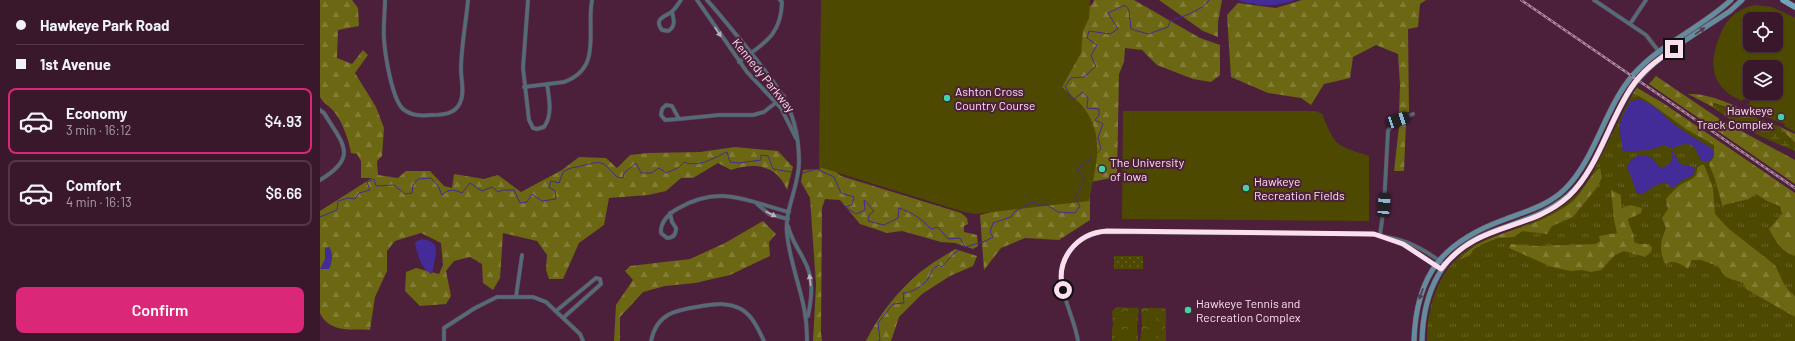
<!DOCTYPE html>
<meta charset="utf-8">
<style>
body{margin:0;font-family:Barlow,sans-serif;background:#442538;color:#f1f3f6;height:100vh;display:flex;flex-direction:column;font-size:15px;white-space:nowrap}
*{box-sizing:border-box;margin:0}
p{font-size:13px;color:#aba0a9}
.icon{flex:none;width:22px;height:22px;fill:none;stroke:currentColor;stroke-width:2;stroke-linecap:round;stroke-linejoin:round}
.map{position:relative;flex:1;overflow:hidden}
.sheet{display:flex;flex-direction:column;background:#39182c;width:320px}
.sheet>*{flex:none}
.hud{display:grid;align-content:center;height:88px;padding:0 16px;background:#39182c}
.buttons{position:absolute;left:1423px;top:12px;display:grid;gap:8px}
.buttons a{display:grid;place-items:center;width:40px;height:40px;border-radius:8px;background:#39182c;box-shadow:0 1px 3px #0004,0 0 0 1px #533748;font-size:20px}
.end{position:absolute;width:18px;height:18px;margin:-9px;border:5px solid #fcdfee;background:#111;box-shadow:0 0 0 2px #111}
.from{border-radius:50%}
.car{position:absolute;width:12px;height:24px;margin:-12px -6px;border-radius:5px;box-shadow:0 0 3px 1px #0007;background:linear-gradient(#222 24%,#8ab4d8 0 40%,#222 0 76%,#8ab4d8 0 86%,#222 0)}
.hud b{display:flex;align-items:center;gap:14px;height:38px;font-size:15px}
.hud b+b{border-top:1px solid #533748}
.hud i{width:10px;height:10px;background:#f1f3f6}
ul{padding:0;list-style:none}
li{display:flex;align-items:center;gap:12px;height:66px;margin:0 8px 6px;padding:0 8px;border:2px solid #533748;border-radius:8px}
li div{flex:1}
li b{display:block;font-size:15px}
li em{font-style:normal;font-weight:600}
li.selected{border-color:#db2777}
li>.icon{width:36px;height:36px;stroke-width:1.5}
.cta{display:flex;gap:8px;margin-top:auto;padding:8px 16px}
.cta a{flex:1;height:46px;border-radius:8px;background:#db2777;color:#fff;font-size:16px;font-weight:600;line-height:46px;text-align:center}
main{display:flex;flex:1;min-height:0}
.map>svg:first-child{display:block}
.grass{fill:url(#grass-tufts)}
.forest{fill:url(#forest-firs)}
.wetland{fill:url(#wetland-marsh)}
.park{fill:url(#park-crowns)}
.garden{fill:url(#garden-dots)}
.pitch{fill:#4e4900;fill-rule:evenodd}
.water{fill:#432b98}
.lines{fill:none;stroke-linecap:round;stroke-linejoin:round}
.stream{stroke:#432b98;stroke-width:1}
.street-casing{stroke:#683f58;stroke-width:4.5}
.secondary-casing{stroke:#683f58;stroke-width:6}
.primary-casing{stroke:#683f58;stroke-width:6}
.street{stroke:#536c77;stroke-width:3.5}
.secondary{stroke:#648c9d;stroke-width:5}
.primary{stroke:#70a5bb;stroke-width:5.5}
.rail-casing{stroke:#af8ba0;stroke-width:2.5}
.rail{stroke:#4c203b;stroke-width:1;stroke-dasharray:3;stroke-linecap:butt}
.oneway{fill:#523b54}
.oneway2{fill:#b8b1be}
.route{stroke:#fcdfee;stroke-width:5}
.poi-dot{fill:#41d4a1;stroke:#4c203b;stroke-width:1.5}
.labels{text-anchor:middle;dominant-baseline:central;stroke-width:4;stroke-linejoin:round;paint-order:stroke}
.street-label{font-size:12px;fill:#fcdfee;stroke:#4c203b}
.poi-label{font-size:12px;fill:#fcdfee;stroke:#4c203b;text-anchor:start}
</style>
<main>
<section class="sheet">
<div class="hud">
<b><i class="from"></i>Hawkeye Park Road</b>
<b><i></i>1st Avenue</b>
</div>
<ul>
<li class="selected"><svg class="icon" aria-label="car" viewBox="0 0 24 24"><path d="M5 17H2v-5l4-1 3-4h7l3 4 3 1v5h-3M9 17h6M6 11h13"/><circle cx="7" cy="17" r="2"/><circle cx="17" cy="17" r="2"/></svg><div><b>Economy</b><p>3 min · 16:12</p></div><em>$4.93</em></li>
<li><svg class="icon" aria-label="car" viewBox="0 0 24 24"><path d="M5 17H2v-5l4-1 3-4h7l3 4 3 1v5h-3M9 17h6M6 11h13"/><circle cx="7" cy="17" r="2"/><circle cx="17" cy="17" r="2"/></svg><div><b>Comfort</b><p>4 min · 16:13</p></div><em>$6.66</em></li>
</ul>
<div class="cta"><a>Confirm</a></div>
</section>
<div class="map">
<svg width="1475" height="341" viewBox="0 0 1475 341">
<defs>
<pattern id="grass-tufts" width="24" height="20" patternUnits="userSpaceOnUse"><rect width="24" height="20" fill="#4e4900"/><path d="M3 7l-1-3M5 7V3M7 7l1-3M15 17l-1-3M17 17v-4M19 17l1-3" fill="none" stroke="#686326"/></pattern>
<pattern id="forest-firs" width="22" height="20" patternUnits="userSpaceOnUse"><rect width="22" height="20" fill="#6c6712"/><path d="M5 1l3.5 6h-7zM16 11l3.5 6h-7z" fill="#827c35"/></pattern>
<pattern id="wetland-marsh" width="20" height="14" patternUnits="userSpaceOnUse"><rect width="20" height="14" fill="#4e4900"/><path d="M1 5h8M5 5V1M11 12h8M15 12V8" fill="none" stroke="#686326"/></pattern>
<pattern id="park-crowns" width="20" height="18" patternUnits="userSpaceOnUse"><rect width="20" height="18" fill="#4e4900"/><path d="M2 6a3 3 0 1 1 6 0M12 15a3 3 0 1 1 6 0" fill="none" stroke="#686326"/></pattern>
<pattern id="garden-dots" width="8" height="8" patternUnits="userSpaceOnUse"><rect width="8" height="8" fill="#4e4900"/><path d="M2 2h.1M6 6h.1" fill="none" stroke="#686326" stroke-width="1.8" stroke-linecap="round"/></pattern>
</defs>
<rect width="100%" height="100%" fill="#4c203b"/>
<path class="grass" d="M1317,87L1475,195V341H1107C1107,301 1121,263 1158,243C1166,239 1175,236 1184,233C1220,219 1249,211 1271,176L1308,102Z"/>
<path class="forest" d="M0,0H32L38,8L39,26L18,30L17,58L32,64L43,50L48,55L35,73L56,107L64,128L62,156L57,161L58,175L78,178L86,171H110L124,186L132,188L134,174L164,179L178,175L201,192L242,170L259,157L286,158L297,168L310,155L328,153L380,152L415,147L458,151L473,167L467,190C457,165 435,162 411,170L398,163L373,178H361L346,191L328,195L289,198L284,225L259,243L243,279H229L226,270L227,255L217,241L183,233L180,278L173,290L163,283L162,264L150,257L134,261L126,271L131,296L126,304L100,306L85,291L86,272L96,268L119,274L123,265L121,243L101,233L75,241L67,251V271L55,297L50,330C32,329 9,333 0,313V211L52,178H41V161L37,154L31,153C30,143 22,121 15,113C10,106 4,104 0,97Z
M774,0H814L880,38L900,45V75L891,82L873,79L837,65L822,50L805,48L804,62L799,74L797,177L770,182V220L739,240L705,238L681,248L664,270L660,215L705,203L762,14L773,3Z
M839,0H902L898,22V37L883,31Z
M982,0H1106L1100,4L1098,27L1088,29L1089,112L1079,113L1080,85L1078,54L1056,45L1033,57L1030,78L1004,84L991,105L981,98L948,93L911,77L907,15L918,3L956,8Z
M507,6L511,168L521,176L641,213L647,218L648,224L644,226V232L657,235L658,246L653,249L635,243L621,242L582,231L567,233L540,224L520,200L505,199L502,208L501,333L502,341H493L496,285L490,198L481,182L483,170L500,169Z
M1336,76L1401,120L1475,160V184L1329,84Z
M1317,88L1343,103L1475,193V256C1461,252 1455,240 1449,229L1462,214L1460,206L1447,201L1436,194L1429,199L1404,205L1403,208L1395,179L1389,164L1394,157V145L1366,129L1326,100L1313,93Z
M1368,94C1385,93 1404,101 1420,108L1421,112L1394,103L1393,107Z
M1086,123L1084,171H1074L1079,127Z
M1458,126L1475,134V143Z
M1381,165H1384L1393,188L1395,214L1409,229L1455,265L1463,282L1469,291L1475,296V317L1426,289L1423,283C1408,277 1407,281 1398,266L1381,260H1372L1368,269C1361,264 1353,259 1345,264C1339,250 1340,242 1346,228L1342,218L1348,209L1346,199C1351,193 1355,189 1360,185C1368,180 1378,179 1377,168Z
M1280,168L1282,177L1278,186L1253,217L1232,226L1227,234L1203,231L1193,237L1178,238L1160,245L1153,250L1150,255L1139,260C1162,234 1198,232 1227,217C1235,213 1246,207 1253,201C1263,192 1270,174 1280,168Z
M1291,190L1301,195V208L1310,205L1322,208L1321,213L1308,219C1309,228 1315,233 1314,242L1319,244H1329L1332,248L1331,252L1325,257L1304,251L1295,255L1281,270L1271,272L1262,270L1251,271L1232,267L1189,248L1191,244L1216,246L1276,244L1280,241L1279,236L1297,233L1294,220Z
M443,221L456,234L449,242L450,256L410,275L375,283L345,286L323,292L300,317V341H294L296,305L313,280L305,271L310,266L370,259L405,243Z
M635,249L657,256L653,266L630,276L602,294L579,317L571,341H546C558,316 577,292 599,273C610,264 623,257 635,249Z"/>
<path class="wetland" d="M1393,103L1421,112L1458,126L1475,143V151C1445,139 1418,127 1393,107Z"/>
<path class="park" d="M796,307L817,308L819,309L817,326L818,341H792V327L794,325L793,324L792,312Z
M823,308H844L846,310V325L845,326L846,328V341H820L822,326L821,309Z"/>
<path class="garden" d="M794,256H823V269H794Z"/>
<path class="pitch" d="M501,0H770L769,18L763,31L761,53L742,87C749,94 758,100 764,108C786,137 775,169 769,201L655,214L644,212L499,167Z
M1436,5L1452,7L1475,18V132L1464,126L1465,124L1427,110L1430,101L1423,99L1422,101C1392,88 1388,66 1399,38C1405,20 1417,8 1436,5ZM1430,19H1456V45H1430ZM1430,67H1456V93H1430Z
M803,111H996L1002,114C1016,148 1016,145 1049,156V221L802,219Z
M795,310L801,311V322H795Z
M803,311H809V323L803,322Z
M811,311H817L816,323H811Z
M823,311H829V323H823Z
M831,311H837L836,323H831Z
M839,311H845L844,323H839Z
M795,329H800V340H795Z
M803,329H808V340H803Z
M811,329H816V341H811Z
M823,329H829L828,341H823Z
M831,329H836V341H830Z
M839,329L844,330V341H838Z"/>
<path class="water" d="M917,0H975C957,8 935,6 917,0Z
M1317,99C1335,103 1341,114 1355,125C1365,132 1378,141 1389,146L1393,150V157L1389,161H1382C1379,158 1379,156 1377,152C1371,140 1361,144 1353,149L1344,145L1330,150L1305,152L1302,150C1303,139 1299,138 1299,129C1299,121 1306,109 1310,102Z
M1353,151L1360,164L1374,167L1375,170L1373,172L1375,174L1361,181L1353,188H1351L1348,183C1336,181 1331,191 1321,194L1317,193L1307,167C1310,157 1322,151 1331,158C1335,160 1337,165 1340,168H1343L1351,162L1353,155L1351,152Z
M102,239L110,241L115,245L116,253L112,274C102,271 96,252 95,242Z
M9,247C14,253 12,263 9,269H0L5,259V248Z"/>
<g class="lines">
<path class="stream" d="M482,173L497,169L514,177L521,193L534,197L532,205L525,207L536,214L545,210L544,200L554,211L549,215L548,221L564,225L578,218L579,208C591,212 602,219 611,229L618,227L628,239L640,238L645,247L663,242L673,237L670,232L673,223L691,217L694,212L712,202L719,205H727L738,212L755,213L760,206L755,198L764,181L758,168L772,158L781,149L778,137L783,124L775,120L779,115V109L767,108L768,98L763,92L753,100L745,86L751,78L764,77L776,66L771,56L777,45L767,38L769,31L790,34L798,29L788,13L805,5L809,10L811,29L828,34L848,27L850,21C861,17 884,10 889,0
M0,217L17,210L18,201L28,198L35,199L39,193L50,190L47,182L54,179L56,186L74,185L85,194L92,193L93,185L98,179L111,178L118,186L122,195C128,189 134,189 142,193L150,183L162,191L172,187L178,192L183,190H194L200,203L207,202L212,194L222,201L236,199L235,191L229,187L231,181L239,183L243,172C251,167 253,168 261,166C283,160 282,161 297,177L303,178L304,173L316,163L321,173H331L339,168L346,173L358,168L364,162C378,168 394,158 407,152L410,162L419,163L441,160V155L448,156L453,169L471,172
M558,341L560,340L558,323L573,304L584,303L583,293C591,293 603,286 608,279C612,272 610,270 619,265L622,267L633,254L639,250"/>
<g class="street-casing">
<path id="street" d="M65,0C65,13 63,26 64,39C65,55 72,99 83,109C92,116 101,116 112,115C123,115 135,114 140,103C145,93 141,80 141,70C141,47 146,23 148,0
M208,0L203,68L209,120L213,128L217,129L224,127C233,115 229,98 227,84
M377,0L427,72L461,108L476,138
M387,0C403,18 417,36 432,54C461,91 479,112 479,162C479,187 464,210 467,234C471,272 488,301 487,341
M1274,0L1326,35L1340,53
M352,12C354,19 356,27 348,31L342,30C334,20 343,17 350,13C355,10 358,4 361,0
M1310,24L1326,0
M419,62C444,43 461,36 462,2L460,0
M204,87L244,82C283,68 266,31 272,0
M0,110L4,113C23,144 39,157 0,180
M359,119L345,120L341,115L342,109L346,105L352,106L359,119L399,115H433L444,112L464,96
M437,204L449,214L468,219
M350,213L352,222L356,228C356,234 354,238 347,238L341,233C340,223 348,214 357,209C400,184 426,201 469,212
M468,226C471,239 478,248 484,260C494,278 492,297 488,316
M1060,235L1064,206L1068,131L1074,122L1093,114
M1074,240L1094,251L1121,269
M196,297L202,255
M236,311L276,278L280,279L281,284L243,318
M124,341V328L155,308L177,297H213L226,302L260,334L263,341
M331,341C337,312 357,310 382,306C396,304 408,302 421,309C433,316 438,329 444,341
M758,341C754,312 728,277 750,250C758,240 768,235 781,232L1044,234C1077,236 1098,244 1125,265"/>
</g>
<g class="secondary-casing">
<path id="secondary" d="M1094,341C1096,273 1124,241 1186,219C1207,211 1229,205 1245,189C1275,160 1285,107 1313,75C1340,44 1381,28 1411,0
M1102,341C1103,293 1121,251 1169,233C1199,221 1231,214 1254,190C1279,164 1291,117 1312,87C1334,56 1378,33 1410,11L1422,0"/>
</g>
<g class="primary-casing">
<path id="primary" d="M1463,0L1475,7"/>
</g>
<use href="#street" class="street"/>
<use href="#secondary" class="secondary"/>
<use href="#primary" class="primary"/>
<g class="rail-casing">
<path id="rail" d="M1201,0L1475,188"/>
</g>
<use href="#rail" class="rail"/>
</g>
<defs><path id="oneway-solid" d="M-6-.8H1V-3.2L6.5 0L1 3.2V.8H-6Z"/></defs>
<g class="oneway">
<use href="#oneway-solid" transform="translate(1380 31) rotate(-34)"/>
<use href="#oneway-solid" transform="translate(1101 294) rotate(110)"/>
</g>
<g class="oneway2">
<use href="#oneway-solid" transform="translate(398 32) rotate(57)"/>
<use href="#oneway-solid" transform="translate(451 214) rotate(28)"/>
<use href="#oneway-solid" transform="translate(490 280) rotate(-97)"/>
</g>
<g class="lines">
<path class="route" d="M743,290C735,260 756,233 787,231L1054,234L1083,244L1121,269C1158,221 1210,232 1249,196C1278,168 1289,121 1311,88C1322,71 1337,60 1354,49"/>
</g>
<g class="poi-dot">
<circle cx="627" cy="98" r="4"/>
<circle cx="1461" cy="117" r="4"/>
<circle cx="782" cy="169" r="4"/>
<circle cx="926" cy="188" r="4"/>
<circle cx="868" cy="310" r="4"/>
</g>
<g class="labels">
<g class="street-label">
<text transform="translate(444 75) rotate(51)">Kennedy Parkway</text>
</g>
<g class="poi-label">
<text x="635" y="91">Ashton Cross<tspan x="635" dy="14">Country Course</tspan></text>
<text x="1453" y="110" text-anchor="end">Hawkeye<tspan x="1453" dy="14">Track Complex</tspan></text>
<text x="790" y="162">The University<tspan x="790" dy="14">of Iowa</tspan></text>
<text x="934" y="181">Hawkeye<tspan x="934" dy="14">Recreation Fields</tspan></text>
<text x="876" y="303">Hawkeye Tennis and<tspan x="876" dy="14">Recreation Complex</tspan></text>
</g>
</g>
</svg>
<div class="buttons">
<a><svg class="icon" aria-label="locate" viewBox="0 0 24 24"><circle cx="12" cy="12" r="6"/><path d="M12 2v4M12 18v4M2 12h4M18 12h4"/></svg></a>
<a><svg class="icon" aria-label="layers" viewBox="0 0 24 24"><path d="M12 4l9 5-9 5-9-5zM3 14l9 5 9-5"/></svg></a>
</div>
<i class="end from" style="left:743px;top:290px"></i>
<i class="end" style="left:1354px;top:49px"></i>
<i class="car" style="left:1078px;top:120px;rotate:71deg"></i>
<i class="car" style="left:1064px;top:205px;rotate:4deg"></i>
</div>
</main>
